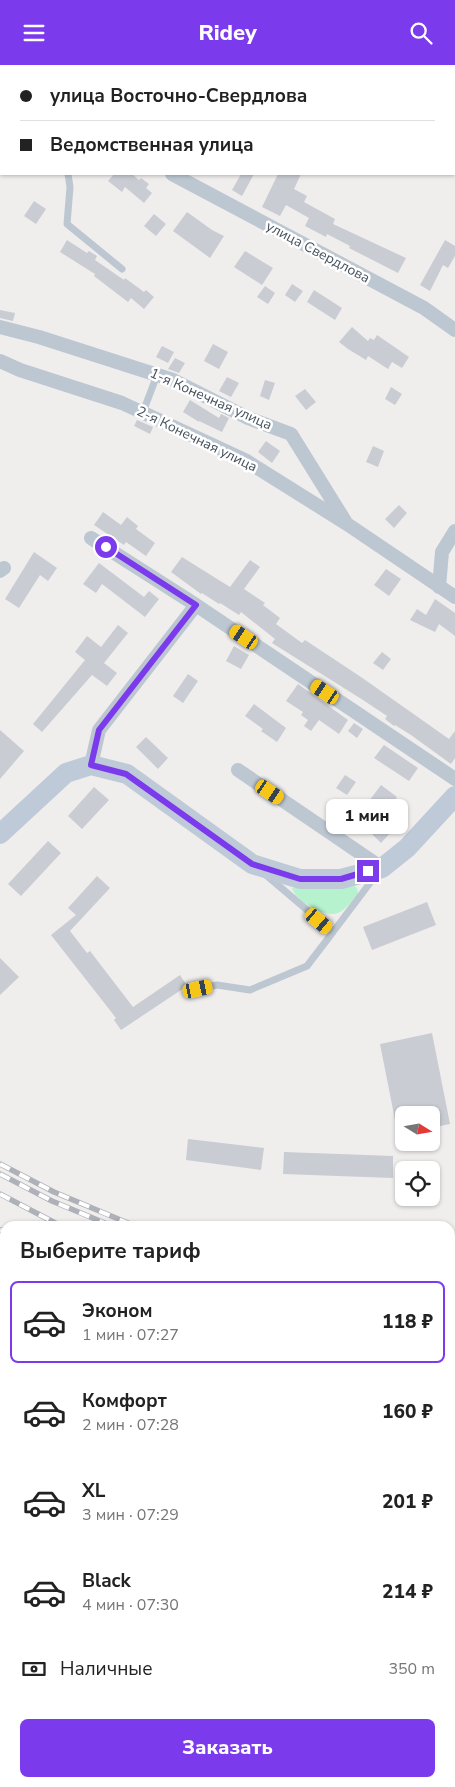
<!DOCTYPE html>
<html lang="ru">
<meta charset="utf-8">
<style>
body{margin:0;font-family:"Nunito Sans",sans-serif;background:#f6f6f6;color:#222;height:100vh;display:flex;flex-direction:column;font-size:19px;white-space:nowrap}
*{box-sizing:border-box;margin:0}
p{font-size:16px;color:#767676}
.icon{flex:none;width:28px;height:28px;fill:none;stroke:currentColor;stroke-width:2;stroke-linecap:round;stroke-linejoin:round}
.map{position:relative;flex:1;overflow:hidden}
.sheet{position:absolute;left:0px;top:1156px;width:455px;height:566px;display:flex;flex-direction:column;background:#fff;border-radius:15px 15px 0 0;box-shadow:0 1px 4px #0004}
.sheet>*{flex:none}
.hud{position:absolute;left:0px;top:0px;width:455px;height:110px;box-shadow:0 1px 4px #0004;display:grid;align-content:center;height:110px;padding:0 20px;background:#fff}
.needle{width:32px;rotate:101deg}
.buttons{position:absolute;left:395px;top:1041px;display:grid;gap:10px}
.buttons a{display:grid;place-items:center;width:45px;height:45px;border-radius:8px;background:#fff;box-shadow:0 1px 4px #0004;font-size:25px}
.end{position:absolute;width:22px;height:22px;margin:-11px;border:6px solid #7c3aed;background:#fff;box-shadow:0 0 0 2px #fff}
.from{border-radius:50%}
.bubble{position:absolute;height:35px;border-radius:8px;background:#fff;box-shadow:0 1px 4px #0004;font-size:16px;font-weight:800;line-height:35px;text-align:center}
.car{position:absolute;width:15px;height:30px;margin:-15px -8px;border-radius:6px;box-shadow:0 0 4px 1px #0007;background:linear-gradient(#f5c518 24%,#345 0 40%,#f5c518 0 76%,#345 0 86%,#f5c518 0)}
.hud b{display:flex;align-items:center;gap:18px;height:48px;font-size:19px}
.hud b+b{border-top:1px solid #e0e0e0}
.hud i{width:12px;height:12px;background:#222}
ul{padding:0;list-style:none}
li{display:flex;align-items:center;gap:15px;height:82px;margin:0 10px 8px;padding:0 10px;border:2px solid transparent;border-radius:8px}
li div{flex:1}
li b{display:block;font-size:19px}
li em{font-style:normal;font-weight:800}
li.active{border-color:#7c3aed}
li>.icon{width:45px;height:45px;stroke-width:1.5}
h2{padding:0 20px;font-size:22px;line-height:60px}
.pay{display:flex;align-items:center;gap:12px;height:55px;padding:0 20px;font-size:19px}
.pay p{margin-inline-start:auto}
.action{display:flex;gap:10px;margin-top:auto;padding:10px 20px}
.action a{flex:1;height:58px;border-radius:8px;background:#7c3aed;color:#fff;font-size:20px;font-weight:800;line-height:58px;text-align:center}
header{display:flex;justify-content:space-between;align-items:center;height:65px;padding:0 20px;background:#7c3aed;color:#fff;font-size:22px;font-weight:800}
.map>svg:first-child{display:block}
.green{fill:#b6f2ce}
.building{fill:#c9ccd2}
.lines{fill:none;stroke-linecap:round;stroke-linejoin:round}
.lane{stroke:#bcc7d1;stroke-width:7}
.street{stroke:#bcc7d1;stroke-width:14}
.secondary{stroke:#becad8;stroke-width:20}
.rail-casing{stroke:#aeb2b8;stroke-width:5.5}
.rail{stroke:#fff;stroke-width:4;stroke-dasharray:11;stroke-linecap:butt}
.route{stroke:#7c3aed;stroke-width:6}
.labels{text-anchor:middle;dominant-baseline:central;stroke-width:5;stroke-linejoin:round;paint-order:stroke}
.street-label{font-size:14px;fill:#44505c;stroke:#fff}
</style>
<header><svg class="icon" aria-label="menu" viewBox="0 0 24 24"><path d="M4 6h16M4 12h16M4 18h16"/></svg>Ridey<svg class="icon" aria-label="search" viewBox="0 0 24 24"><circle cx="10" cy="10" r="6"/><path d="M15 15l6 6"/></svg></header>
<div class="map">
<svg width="455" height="1722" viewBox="0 0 455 1722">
<rect width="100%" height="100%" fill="#f0eded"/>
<path class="green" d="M351,819L357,823L358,829C352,835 346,845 338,848C325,853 296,836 292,823L332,824Z
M450,1347L455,1348V1415H450Z"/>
<path class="building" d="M114,109H132L139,115L141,113L149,119L146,123L152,128L144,138L125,122L122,127L108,116Z
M241,109H254L242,131L232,125Z
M278,109H301L294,124L307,131L304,137L335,154L333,159L406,193L398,208L349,183L350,181L327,169L326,172L305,161L309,153L286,140L280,151L262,142Z
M34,136L46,144L36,159L24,151Z
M187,147L212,165L224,171L210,193L173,166Z
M154,149L166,159L156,171L144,161Z
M67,175L87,188L89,186L97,191L95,195L124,215L125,213L144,227L146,225L154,232L144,244L131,233L128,237L94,211L95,209L60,187Z
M445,175L455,181V191L448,203L443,200L430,226L420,220Z
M245,186L273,203L262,220L234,202Z
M292,219L303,226L295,237L285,230Z
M265,221L275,228L268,239L257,232Z
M314,225L342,243L335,255L307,237Z
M0,245L15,248L13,256L0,253Z
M352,262L368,276L370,273L374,275L377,270L409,292L402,303L392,297L388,304L368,291L366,295L348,284L339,277Z
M213,279L228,287L219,304L204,296Z
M162,281L174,287L168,298L156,292Z
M175,293L185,298L179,308L168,304Z
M227,312L239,318L231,332L219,326Z
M265,315L275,318L269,335L260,331Z
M391,322L402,329L395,340L385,334Z
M305,324L316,337L306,345L295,331Z
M190,335L219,353L221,349L229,353L222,367L199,356V357L183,347Z
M137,355L153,362L150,369L134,361Z
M266,376L280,386L272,398L258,387Z
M373,381L384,386L378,402L366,397Z
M399,440L407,448L394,463L385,454Z
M103,447L121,460L127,452L138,461L136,464L155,478L146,491L126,477L124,480L94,460Z
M34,487L57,503L48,516L40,510L19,543L5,534Z
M182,492L230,522L250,495L260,502L244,524L265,538L263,540L280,553L276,559L302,578L305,575L361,612L449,674L455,666V693L451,699L411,670L395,660L394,661L385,654L387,651L363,635L272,578L275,574L241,547L239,550L220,538L219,539L202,528L201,529L171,507Z
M99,498L144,532L149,526L159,534L145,552L102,519L96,528L83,519Z
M386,504L401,514L389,531L374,520Z
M435,534L455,548V571L439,559L435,567L410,555L417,544L426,550Z
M118,560L128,568L104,598L117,608L107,621L92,610L42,667L33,659L85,595L75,587L87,571L101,582Z
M234,581L249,590L241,604L226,596Z
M382,587L391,594L383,605L373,598Z
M188,609L198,616L183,638L173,631Z
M298,619L348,655L339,669L319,655L311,666L304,661L308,655L301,650L303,647L286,636Z
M254,639L286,663L277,677L261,666L263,664L245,651Z
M354,658L363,664L357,673L348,666Z
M0,665L24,686L0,714Z
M146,672L168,693L158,704L136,682Z
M384,680L418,703L409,716L374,693Z
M345,710L356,717L347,730L336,723Z
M381,720L397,732L386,748L369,736Z
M94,722L109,735L82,764L68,751Z
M380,751L393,765L381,778L367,764Z
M48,776L61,788L21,831L8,819Z
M97,811L110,823L70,866L87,888L90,886L133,942L180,910L187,921L121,965L114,955L116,953L51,870L76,850L68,843Z
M427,837L436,860L372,885L363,862Z
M0,893L19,912L0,930Z
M432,968L450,1059L431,1063V1050H404V1074L399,1075L380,979Z
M188,1074L264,1083L261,1105L186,1095Z
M284,1087L393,1091V1113L283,1109Z"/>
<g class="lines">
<path class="lane" d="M68,109L70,122L67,159L122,204
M143,347L157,310
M333,867L376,810
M198,924L217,920L250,925L307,901L333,867L266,810"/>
<path class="street" d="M52,0L53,1
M322,0L323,1
M252,1V0
M0,91H1
M172,109L424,243L455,265
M0,262L39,272L173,315L248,353L291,369L345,456
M0,296L20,305L122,338L245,395L347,459L455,532
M91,473L196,540L455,714
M0,506L4,503
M439,522L442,487L455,466
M91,700L99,665L196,540
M238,705L382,803
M0,1392L5,1397
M450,1531L455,1535
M450,1628L455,1620
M450,1696L455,1700
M371,1718L376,1722
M4,1722L8,1718"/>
<path class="secondary" d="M0,769L66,708L91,700L127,709L252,799L300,814H341L382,803L407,783L455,731"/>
<g class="rail-casing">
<path id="rail" d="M0,1099L54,1127L135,1161
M0,1109L52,1136L112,1161
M0,1129L61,1161
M0,1165L5,1166
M0,1210H5
M450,1254L455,1255
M450,1264L455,1266
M450,1279L455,1280
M450,1298L455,1300
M450,1332L455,1333"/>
</g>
<use href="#rail" class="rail"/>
</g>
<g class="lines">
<path class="route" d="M106,482L196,540L99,665L91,700L126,709L252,799L300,814H341L368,806"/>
</g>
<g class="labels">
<g class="street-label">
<text transform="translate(318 187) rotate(28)">улица Свердлова</text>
<text transform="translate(211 334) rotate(24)">1-я Конечная улица</text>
<text transform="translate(197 374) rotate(26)">2-я Конечная улица</text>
</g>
</g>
</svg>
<div class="buttons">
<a><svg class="needle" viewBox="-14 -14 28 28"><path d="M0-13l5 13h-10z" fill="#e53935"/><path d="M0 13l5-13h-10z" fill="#767676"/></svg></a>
<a><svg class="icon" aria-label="locate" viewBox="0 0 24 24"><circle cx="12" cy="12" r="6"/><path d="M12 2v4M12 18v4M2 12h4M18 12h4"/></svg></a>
</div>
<i class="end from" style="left:106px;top:482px"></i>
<i class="end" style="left:368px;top:806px"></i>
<div class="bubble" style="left:326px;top:734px;width:82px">1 мин</div>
<i class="car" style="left:244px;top:572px;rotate:304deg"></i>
<i class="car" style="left:325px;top:627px;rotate:304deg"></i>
<i class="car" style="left:270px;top:727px;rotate:124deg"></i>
<i class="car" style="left:319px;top:856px;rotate:130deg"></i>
<i class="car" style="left:198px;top:924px;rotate:78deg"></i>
<div class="hud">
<b><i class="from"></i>улица Восточно-Свердлова</b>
<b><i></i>Ведомственная улица</b>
</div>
<section class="sheet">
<h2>Выберите тариф</h2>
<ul>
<li class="active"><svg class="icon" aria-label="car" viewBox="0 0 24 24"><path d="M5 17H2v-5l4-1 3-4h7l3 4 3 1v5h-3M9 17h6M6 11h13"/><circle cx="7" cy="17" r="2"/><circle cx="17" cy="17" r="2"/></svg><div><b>Эконом</b><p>1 мин · 07:27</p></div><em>118 ₽</em></li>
<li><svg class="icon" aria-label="car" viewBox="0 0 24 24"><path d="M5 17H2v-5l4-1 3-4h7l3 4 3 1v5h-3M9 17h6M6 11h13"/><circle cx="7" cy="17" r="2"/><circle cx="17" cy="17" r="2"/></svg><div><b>Комфорт</b><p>2 мин · 07:28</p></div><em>160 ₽</em></li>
<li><svg class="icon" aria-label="car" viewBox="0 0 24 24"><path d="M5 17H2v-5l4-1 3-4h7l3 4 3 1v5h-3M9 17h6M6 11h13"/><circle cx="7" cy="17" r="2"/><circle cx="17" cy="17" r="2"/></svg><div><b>XL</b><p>3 мин · 07:29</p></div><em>201 ₽</em></li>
<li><svg class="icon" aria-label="car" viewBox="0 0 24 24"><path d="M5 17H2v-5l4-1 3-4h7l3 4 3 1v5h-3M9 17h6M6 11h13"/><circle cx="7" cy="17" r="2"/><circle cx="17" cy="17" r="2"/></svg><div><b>Black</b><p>4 мин · 07:30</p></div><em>214 ₽</em></li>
</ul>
<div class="pay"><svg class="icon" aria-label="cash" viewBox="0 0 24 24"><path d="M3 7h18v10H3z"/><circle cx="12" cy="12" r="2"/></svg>Наличные<p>350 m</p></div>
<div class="action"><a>Заказать</a></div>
</section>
</div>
